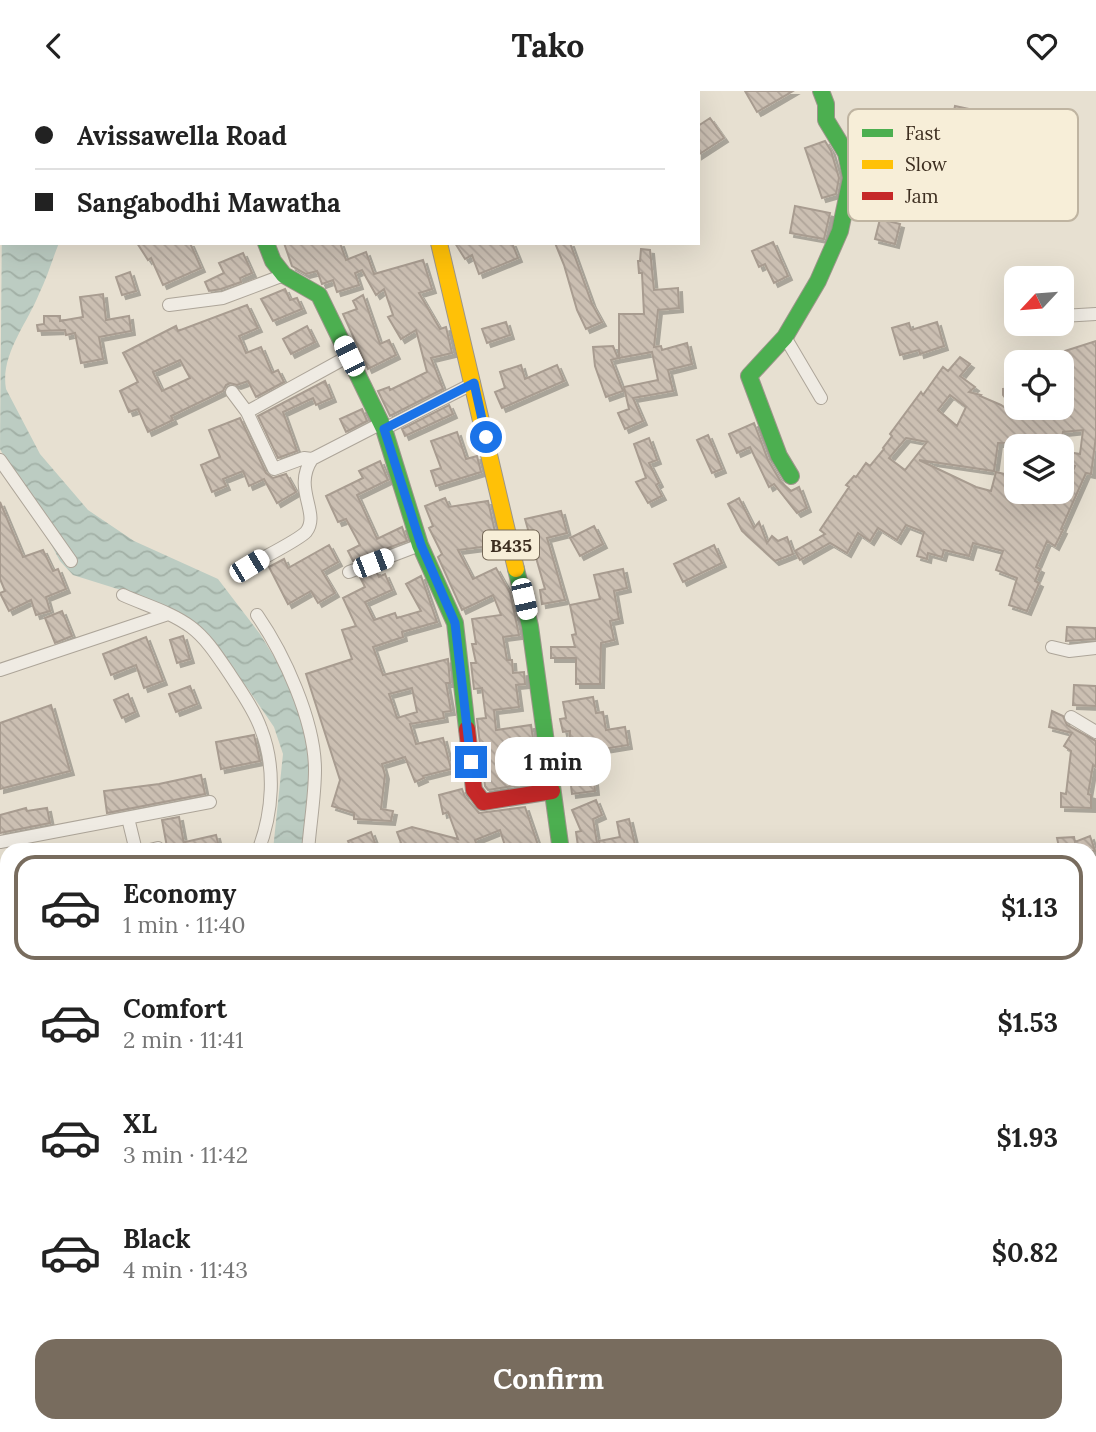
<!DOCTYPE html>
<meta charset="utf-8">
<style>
body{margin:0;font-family:Lora,serif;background:#f6f6f6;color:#222;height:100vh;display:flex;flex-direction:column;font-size:26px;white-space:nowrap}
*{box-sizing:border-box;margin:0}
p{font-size:23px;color:#767676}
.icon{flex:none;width:38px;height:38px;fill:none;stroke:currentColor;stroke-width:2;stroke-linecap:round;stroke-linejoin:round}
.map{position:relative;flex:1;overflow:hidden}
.details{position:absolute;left:0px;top:752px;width:1097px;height:590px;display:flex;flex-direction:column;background:#fff;border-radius:21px 21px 0 0;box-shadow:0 7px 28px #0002}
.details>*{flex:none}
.banner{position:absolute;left:0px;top:0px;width:700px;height:154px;box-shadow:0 7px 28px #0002;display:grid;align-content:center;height:154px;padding:0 35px;background:#fff}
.needle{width:46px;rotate:244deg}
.controls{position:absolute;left:1004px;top:175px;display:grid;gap:14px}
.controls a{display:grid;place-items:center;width:70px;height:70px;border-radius:14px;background:#fff;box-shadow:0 7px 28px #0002;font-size:35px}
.end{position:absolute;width:32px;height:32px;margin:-16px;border:9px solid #1a73e8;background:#fff;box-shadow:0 0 0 4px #fff}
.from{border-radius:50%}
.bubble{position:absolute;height:49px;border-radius:21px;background:#fff;box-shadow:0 7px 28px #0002;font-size:23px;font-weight:800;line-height:49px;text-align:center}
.car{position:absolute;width:21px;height:42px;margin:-21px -10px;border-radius:9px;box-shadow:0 0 5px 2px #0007;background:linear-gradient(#fff 24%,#345 0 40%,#fff 0 76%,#345 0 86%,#fff 0)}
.banner b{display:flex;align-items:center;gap:24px;height:66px;font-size:26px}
.banner b+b{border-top:2px solid #e0e0e0}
.banner i{width:18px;height:18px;background:#222}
ul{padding:12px 0 0;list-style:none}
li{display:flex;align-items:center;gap:21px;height:105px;margin:0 14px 10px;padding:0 21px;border:4px solid transparent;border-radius:21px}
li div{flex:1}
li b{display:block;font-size:26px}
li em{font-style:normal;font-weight:800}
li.on{border-color:#786c5e}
li>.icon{width:63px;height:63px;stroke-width:1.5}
.cta{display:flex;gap:14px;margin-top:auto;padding:14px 35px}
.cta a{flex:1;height:80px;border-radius:21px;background:#786c5e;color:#fff;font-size:28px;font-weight:800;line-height:80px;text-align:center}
header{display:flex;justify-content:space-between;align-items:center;height:91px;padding:0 35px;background:#fff;font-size:32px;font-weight:800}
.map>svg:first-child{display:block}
.water{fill:url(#water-waves)}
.building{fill:url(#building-back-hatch);stroke:#a89c90;stroke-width:2;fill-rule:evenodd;filter:url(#shadow)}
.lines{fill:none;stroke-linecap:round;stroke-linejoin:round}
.lane-casing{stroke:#ada599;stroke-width:8}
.street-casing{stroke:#ada599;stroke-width:14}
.fast-casing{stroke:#9c958a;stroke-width:18}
.slow-casing{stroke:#9c958a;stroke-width:18}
.jam-casing{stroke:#9c958a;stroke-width:18}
.lane{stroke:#efebe3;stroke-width:6}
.street{stroke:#efebe3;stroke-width:12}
.fast{stroke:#4caf50;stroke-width:16}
.slow{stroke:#ffc107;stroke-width:16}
.jam{stroke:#c62828;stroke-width:16}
.route{stroke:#1a73e8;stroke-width:9}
.labels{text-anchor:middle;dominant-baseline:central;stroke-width:5;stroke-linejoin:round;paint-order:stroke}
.shield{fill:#f7eed8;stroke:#756857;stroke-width:2}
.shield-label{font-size:18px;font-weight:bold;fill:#3d2e20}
.key{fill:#f7eed8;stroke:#bfb4a1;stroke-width:2}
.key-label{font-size:19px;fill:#3d2e20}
</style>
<header><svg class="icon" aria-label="back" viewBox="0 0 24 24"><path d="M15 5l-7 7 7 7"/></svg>Tako<svg class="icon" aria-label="heart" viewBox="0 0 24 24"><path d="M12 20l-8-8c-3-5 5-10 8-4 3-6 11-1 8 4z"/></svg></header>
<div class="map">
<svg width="1096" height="1341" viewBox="0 0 1096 1341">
<defs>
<pattern id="water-waves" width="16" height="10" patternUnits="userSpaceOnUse" patternTransform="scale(1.75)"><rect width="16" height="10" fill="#bcccc2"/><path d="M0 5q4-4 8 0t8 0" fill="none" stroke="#a2b0a6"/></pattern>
<pattern id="building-back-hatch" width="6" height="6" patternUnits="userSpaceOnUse" patternTransform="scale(1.75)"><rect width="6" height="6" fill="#cbbfb2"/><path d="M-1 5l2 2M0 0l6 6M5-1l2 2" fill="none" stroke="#afa499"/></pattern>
<filter id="shadow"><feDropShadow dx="4" dy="4" stdDeviation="0" flood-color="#0004"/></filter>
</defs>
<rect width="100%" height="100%" fill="#e7e0d1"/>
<path class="water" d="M2,127V152H59C52,169 47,187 39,203C27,233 0,264 6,298L40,363L88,419L134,450L218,488L260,543L289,590L308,653L311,707L304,759H273L283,663L274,636L248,598L191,532L124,500L73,484L60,470L0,358Z"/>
<path class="building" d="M745,0H793L757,21Z
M955,15L988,22L984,41L951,35Z
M710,27L724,47L698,64V35Z
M825,50L831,60L839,87L836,103L822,107L805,57Z
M795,115L830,122L824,148L790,142Z
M880,128L900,133L895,153L875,148Z
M773,151L788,185L774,192L765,173L759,176L752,160Z
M137,152H190L201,177L163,194L151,167L148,169Z
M284,152H340L346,169L366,161L374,183L423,169L432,198L419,202L440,238L446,236L452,262L431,267L443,298L390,325L378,300L389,296L390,299L427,281L416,239L401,248L388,226L393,224L384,198L376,204L362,179L355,182L359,194L337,201L333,189L322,193L317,180L306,183L292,175Z
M455,152H512L518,167L479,183L472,164L465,168Z
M555,152H570L592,213L602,231L586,238L577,219L564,174Z
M641,158L650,159L654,199L678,197L679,217L658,219L654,256L661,255L662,259L687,252L692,273L668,279L673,300L633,307L643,330L625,338L618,322L629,318L624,296L658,289L652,261L619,267V223H644L642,182H639L638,170H640Z
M243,162L252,182L240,187L241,191L221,198L209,200L205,191L224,182L219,172Z
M130,181L136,200L122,204L116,186Z
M285,198L290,209L297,207L302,218L273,230L261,208Z
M103,203L106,229L129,225L131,240L99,246L103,268L81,272L75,242L66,244L65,239L38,240L37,234L44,233V225H60V230L83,226L80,206Z
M363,204L380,253L389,249L396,264L368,278L343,223L357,218L353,210Z
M247,214L258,237L239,245L246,262L261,256L272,282L278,279L284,291L256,306L248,290L237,294L230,292L226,294L223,300L171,325L173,329L148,341L138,318L129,321L120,300L138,291L123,262L176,235L178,240ZM180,269L190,287L162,300L153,281Z
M506,231L510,244L487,252L482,238Z
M937,231L944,255L920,263L919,259L900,264L892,237L909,232L911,239Z
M307,235L315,251L291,263L283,248Z
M1096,250V345L1091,383L1086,382L1061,438L1063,439L1055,455L1047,450L1036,476L1040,478L1035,490L1039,492L1027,520L1009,514L1017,487L996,479L1003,460L973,452L969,465L944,459L942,466L928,462L927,468L917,465L924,441L906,434L897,449L878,437L870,450L858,442L847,462L830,452L800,469L795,460L825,443L820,439L849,396L846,394L854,385L856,386L866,372L870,375L884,358L883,357L892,345L890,343L921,301L923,304L943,276L948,280L960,266L970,273L960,285L975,296L969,301L981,304L980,305L1001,314L1020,327L1003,304V298L1015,297L1017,317H1062V279L1070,277L1065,260ZM950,304L966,316L957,335L938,319ZM1083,339L1080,363L1062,360V372L1075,375L1060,410L1038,407L1039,401H1017V386L996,381L991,400L976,396L919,369L994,380L998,352H1017V355H1060L1063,341ZM906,347L927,351L905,379L889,367Z
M613,255L618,267L611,269L623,300L606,306L595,275L593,256Z
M521,274L525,288L557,274L564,290L502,317L495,301L505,297L500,281Z
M325,290L332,307L316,314L313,307L283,321L297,360L278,367L258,325Z
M449,314L453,323L405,345L402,338Z
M362,318L367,330L346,341L340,328Z
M240,327L266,382L273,387L286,383L296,401L277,412L264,388L249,395L243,380L223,388L226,395L212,401L201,374L220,366L209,339Z
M754,332L768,369L781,391L791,400L799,396L807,417L797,422L774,393L769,396L750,356L737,362L729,343Z
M457,341L466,368L477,365L481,381L436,395L431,380L441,377L431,350Z
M708,344L722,378L712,382L697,349Z
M649,347L657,369L649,372L659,392L656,394L662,405L648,412L636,391L646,387L634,353Z
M380,370L388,389L357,404L377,448L402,436L407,450L353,470L348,460L360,454L346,428L338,431L326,405L363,387L359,380Z
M445,407L449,416L488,410L498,454L458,459L473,488L496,477L510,502L519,544L503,546L507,569H512L513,582L524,581L525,593L516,594L519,616L494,619L496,639L531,634L537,674H532L529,655L498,659L499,670L504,683L537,679L539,691L488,699L485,695L477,628L486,627L482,597L474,598L471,572H476L472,553H476L472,528L501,524L493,504L462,519L438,466L442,463L429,437L433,435L425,415Z
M739,407L754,437L759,431L767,452L772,445L778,450L787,446L793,463L775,470L742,440L728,413Z
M0,411L23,466L43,459L53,480L58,478L66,498L46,506L50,520L36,524L31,509L9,520L0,502L5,500L0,488Z
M561,420L567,442L547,447L565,509L542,513L540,499L545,498L525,428Z
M594,435L603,453L580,465L570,447Z
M329,454L338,471L322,480L335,502L318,512L311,500L288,513L269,476L284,468L288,477Z
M714,454L722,472L683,491L674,473Z
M623,478L627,497L614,500L619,528L610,530L614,549L601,552L600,593H576V567H551V556H575L572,544L576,543L570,514L600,508L594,484Z
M376,480L379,486L385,483L392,499L365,511L374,529L395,522L397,527L421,520L406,493L421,485L437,531L402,541L403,546L373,556L383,584L448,568L450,592H446L451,620L443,621L444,627L410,633L416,653L443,647L451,678L423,685L424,687L415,691L405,666L382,673L385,684L381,718L393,720L391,730L354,728V722L332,715L340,689L306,583L352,568L342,539L356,535L343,507L365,496L360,486ZM412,597L417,621L397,627L389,603Z
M62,520L72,545L55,552L45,527Z
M1067,536L1096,537V548L1066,550Z
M183,545L190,568L177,572L170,549Z
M146,546L163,590L144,597L136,574L111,584L103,563Z
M1074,594L1096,595V615L1073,614Z
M190,595L197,613L176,621L169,603Z
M128,603L135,621L122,627L114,609Z
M593,606L596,622L603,621L606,639L625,636L628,654L591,660L595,700L572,703L569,678L570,640L563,641L560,628L566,627L563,611Z
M51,614L70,680L0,698V632Z
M1052,620L1063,625L1067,634L1096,650V676L1093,674L1088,703L1091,704V717L1061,716V702L1066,703L1071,660L1064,655L1072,642L1049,636Z
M254,644L260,670L221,678L216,651Z
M201,684L205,703L107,722L104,700L159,693Z
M462,698L465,706L479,722L525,716L540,760H524L522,753L506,758L500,739L475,749L479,760H384L401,752L397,741L412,736L458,748L448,721L443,723L439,704Z
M596,709L602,724L593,728L597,752L578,755L576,741L581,740L572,719Z
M26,717L27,720L47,717L50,732L0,742V724Z
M179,726L184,753L167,756L162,729Z
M629,728L636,758L601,760L599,750L620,746L617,731Z
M371,741L378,760H352L348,750Z
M216,744L220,760H186L185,751Z
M1090,745L1095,760H1054L1059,756L1057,747L1074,746L1075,751Z"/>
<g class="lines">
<g class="lane-casing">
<path id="lane" d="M1090,858L1096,852
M1090,1290L1096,1291
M643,1335L649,1341
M899,1335L903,1341"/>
</g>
<g class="street-casing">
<path id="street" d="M8,0L10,2
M326,2L328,0
M0,125L2,122
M169,214L223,207L284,184
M1062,225L1096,223
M785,246L821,307
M232,301L247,321L274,378L304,367L312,368
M247,321L349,265
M384,338L474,292
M0,369L71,470
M249,475C260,468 299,449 306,441C321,422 292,398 312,368L380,333
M349,481L420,454
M123,504C145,514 171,521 191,536C207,548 218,566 229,582C240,599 254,618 261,638C276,676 273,722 258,760
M257,524C284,563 315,630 315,679C315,705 310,733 308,760
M1052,556L1069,560L1096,557
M0,579L168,523
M1071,626L1096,641
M128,727L136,760
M0,751L210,711
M146,760L158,757
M0,860L7,857
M0,888L7,890
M0,1041L7,1046
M0,1155L7,1174
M0,1193L7,1190
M96,1335L98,1341
M235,1335L238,1341
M287,1335V1341
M373,1335V1341
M330,1341L331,1335
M447,1341L460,1335"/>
</g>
<g class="fast-casing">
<path id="fast" d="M266,152L273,170L284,184L319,204L384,338L420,454L455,532L467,638
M791,385L779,365L749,285L785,246L818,190L840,140L851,87L846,62L826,29V13L821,0
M516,478L530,535L561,760
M1090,1241L1096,1231
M582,1341L583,1335"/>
</g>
<g class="slow-casing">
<path id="slow" d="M435,2L436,0
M439,152L516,478
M1090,1259L1096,1261"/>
</g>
<g class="jam-casing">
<path id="jam" d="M467,638L474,699L483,711L552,700"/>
</g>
<use href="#lane" class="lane"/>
<use href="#street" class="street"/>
<use href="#fast" class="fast"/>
<use href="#slow" class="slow"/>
<use href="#jam" class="jam"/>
</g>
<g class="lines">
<path class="route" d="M471,671L455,532L421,454L384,338L474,292L486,346"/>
</g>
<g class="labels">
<rect class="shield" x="483" y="439.5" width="56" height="29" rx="5"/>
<g class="shield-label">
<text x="511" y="454">B435</text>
</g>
</g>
<rect x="848" y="18" width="230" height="112" rx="10" class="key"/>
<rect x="862" y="38" width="31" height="8" fill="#4caf50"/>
<rect x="862" y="69" width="31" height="9" fill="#ffc107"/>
<rect x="862" y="101" width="31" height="8" fill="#c62828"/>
<g class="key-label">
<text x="905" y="49">Fast</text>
<text x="905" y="80">Slow</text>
<text x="905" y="112">Jam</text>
</g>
</svg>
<div class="controls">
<a><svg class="needle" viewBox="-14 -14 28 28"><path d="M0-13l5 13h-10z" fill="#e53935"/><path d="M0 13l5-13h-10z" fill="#767676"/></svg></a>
<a><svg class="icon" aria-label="locate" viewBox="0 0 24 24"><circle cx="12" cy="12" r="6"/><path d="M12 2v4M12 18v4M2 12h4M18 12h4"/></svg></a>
<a><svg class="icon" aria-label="layers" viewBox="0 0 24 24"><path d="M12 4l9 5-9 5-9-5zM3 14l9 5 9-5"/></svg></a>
</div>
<i class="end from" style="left:486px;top:346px"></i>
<i class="end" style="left:471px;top:671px"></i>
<div class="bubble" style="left:495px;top:646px;width:116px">1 min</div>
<i class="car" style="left:349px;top:265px;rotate:334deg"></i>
<i class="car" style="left:373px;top:472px;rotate:69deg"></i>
<i class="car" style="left:249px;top:475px;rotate:59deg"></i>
<i class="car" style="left:524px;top:508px;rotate:167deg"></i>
<div class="banner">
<b><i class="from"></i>Avissawella Road</b>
<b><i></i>Sangabodhi Mawatha</b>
</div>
<section class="details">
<ul>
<li class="on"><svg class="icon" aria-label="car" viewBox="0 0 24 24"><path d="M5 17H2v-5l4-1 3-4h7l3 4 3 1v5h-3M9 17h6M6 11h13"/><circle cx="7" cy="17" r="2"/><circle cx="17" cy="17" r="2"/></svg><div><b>Economy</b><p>1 min · 11:40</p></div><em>$1.13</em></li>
<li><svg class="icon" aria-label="car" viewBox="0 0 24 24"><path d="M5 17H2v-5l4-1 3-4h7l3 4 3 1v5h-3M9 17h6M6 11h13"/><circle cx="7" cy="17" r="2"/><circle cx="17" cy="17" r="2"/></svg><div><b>Comfort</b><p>2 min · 11:41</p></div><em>$1.53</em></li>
<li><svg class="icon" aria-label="car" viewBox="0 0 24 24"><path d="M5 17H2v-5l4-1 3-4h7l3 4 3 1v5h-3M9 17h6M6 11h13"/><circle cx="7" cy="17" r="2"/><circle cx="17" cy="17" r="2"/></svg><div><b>XL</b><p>3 min · 11:42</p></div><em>$1.93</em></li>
<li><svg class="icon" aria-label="car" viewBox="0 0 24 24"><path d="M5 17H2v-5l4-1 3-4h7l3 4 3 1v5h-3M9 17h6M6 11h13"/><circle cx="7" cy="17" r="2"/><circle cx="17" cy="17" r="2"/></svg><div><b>Black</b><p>4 min · 11:43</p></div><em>$0.82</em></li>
</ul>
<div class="cta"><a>Confirm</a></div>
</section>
</div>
